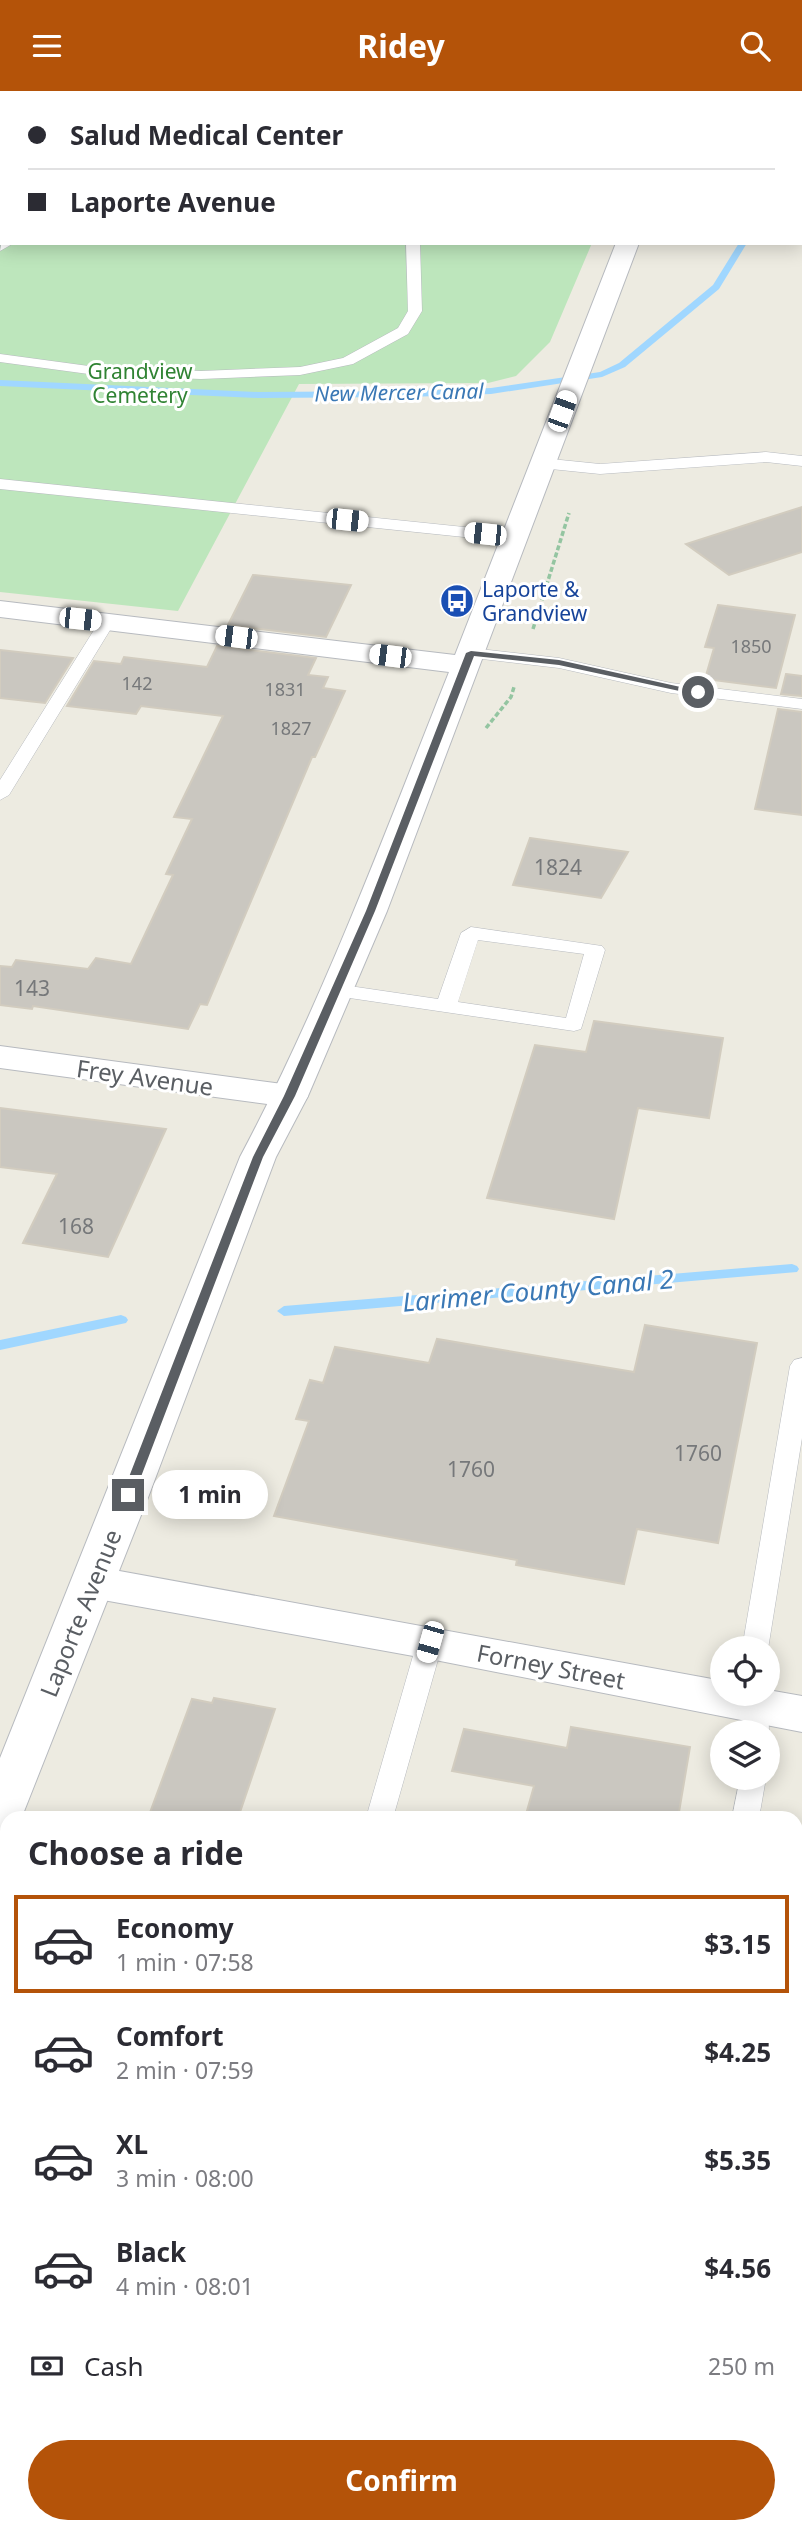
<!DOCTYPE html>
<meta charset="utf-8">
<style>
body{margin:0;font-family:"Noto Sans",sans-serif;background:#f2f2f3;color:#2b2b33;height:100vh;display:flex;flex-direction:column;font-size:26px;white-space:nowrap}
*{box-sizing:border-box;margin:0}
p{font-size:23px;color:#7c7c81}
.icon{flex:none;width:38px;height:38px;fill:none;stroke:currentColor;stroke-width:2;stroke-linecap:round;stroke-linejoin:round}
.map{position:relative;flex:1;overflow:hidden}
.side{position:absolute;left:0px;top:1720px;width:803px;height:723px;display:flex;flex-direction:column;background:#fff;border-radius:21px 21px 0 0;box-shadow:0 4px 18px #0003}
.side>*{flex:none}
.hud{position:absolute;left:0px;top:0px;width:803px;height:154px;box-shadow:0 4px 18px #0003;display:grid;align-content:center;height:154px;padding:0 28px;background:#fff}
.controls{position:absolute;left:710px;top:1545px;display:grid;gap:14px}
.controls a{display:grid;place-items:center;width:70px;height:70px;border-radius:50%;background:#fff;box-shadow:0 4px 18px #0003;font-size:35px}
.end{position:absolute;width:32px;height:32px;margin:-16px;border:9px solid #5a5e63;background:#fff;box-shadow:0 0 0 4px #fff}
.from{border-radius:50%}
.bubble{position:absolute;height:49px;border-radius:24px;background:#fff;box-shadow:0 4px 18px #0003;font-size:23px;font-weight:700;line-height:49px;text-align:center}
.car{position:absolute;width:21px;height:42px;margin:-21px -10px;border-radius:9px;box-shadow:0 0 5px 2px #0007;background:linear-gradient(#fff 24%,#345 0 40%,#fff 0 76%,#345 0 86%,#fff 0)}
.hud b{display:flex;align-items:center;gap:24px;height:66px;font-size:26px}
.hud b+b{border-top:2px solid #e1e1e2}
.hud i{width:18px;height:18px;background:#2b2b33}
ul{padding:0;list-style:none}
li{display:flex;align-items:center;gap:21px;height:98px;margin:0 14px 10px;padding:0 14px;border:4px solid transparent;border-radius:0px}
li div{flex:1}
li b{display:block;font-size:26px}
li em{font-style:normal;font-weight:700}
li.active{border-color:#b45309}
li>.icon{width:63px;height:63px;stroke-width:1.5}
h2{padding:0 28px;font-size:32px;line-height:84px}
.pay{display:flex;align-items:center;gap:18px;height:77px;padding:0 28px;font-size:26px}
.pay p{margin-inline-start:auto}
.button{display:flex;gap:14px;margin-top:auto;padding:14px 28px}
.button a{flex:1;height:80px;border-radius:42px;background:#b45309;color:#fff;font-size:28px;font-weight:700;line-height:80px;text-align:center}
header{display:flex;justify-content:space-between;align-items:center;height:91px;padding:0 28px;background:#b45309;color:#fff;font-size:32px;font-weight:700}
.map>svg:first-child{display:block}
.green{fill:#bde6bc}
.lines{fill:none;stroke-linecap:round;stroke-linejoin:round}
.stream{fill:#a0d7ff;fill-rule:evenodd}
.building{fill:#cac7c0;stroke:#d2ccbf;stroke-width:2}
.service-casing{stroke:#b7babf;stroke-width:1}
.minor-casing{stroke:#b7babf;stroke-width:2}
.tertiary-casing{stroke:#b7babf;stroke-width:2}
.path{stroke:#94c5a1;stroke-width:3.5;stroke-dasharray:5 2.5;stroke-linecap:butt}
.service{fill:#fff;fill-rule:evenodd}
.minor{fill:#fff;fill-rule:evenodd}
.tertiary{fill:#fff;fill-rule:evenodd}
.route{fill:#5a5e63}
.labels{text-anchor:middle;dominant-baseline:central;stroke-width:6;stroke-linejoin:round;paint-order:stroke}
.far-number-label{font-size:18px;fill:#76787a}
.far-park-label{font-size:21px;fill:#308333;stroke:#fff}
.far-water-label{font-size:21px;font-style:italic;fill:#3a78b5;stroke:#fff}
.far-transit-label{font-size:21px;fill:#164399;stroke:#fff;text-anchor:start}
.number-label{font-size:21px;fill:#76787a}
.street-label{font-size:24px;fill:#5a5e63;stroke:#fff}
.water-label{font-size:26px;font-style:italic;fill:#3a78b5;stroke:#fff}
</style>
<header><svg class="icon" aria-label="menu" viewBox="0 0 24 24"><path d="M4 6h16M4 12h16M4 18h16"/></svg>Ridey<svg class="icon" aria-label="search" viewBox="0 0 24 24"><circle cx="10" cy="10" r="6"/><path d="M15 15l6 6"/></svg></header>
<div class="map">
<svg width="802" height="2442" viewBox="0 0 802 2442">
<rect width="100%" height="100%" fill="#edebe1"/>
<path class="green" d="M0,0H639V2H2V152H592L550,251L516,285L488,292L299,293L178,520L0,501Z"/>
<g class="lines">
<path class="stream" d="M654,0H662L663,2H655Z
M739,152H747L719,198L625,276L602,286L491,303L409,306L258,307L0,295V289L258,301L409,300L491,297L600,281L619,272L713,194Z
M792,1173L797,1175L799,1178L797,1181L284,1225L277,1220L284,1215Z
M121,1224L126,1226L128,1229L126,1232L0,1259V1249Z"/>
</g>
<path class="building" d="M802,416V461L729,484L686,453Z
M253,484L351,494L326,546L228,534Z
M718,514L795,524L776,597L705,588L714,557L705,556Z
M217,555L316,567L308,584L328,586L323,597L345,600L315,666H312L207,914L200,913L188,938L33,915L32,918L0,914V875L12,876L16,869L88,878L96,867L131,873L173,784L166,783L192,728L174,726L223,625L141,615L136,623L67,615L94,570L121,573L124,566L207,576Z
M0,559L73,567L45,612L0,607Z
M786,583L802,585V605L781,603Z
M778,618L802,621V724L755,718Z
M530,747L628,761L601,807L513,794Z
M594,930L723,947L709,1027L638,1017L614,1128L487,1107L535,954L586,961Z
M0,1017L166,1038L108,1166L23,1152L57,1083L0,1076Z
M645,1234L757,1252L718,1452L637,1438L624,1493L516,1474L517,1469L274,1425L309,1330L296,1328L310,1289L323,1292L335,1256L429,1272L437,1248L634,1281Z
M214,1607L275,1618L238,1727H148L192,1608L212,1612Z
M571,1636L690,1656L678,1727H525L534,1695L452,1680L464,1638L567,1657Z"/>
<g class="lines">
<g class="service-casing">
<path id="service" d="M239,0H251L252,2H240Z
M414,0H426V2H414Z
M2,149V152H14L0,160Z
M406,152H420L422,220L408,243L353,273L300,284L201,288L96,284L0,271V263L96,276L201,280L300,276L343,267L398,237L408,220Z
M766,361L802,365V375L766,371L600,383L541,377L533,372L541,367L600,373Z
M0,388L512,441L520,446L512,451L0,398Z
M107,526L115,531L9,704L0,709V689L99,531Z
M471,557L559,567L671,592L802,608V618L671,602L559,577L465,566L462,562L465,558Z
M471,836L602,855L605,859L581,938L574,940L336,905L326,899L336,893L438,908L461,842ZM478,849L584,863L566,927L458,911Z
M802,1267V1347L768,1558H742L790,1275L794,1269Z
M430,1541L439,1544L443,1551L393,1727H366L417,1551L421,1544Z
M742,1603H768L769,1642L768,1644L743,1642Z
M740,1687H766L759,1727H732Z
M0,2144L7,2146V2174L0,2172Z
M796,2314L802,2315V2347L796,2346Z
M664,2436H724L727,2442H667Z"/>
</g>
<g class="minor-casing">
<path id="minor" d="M0,955L290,994L303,997L308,1005L303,1013L290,1016L0,977Z
M92,1475L723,1590V1603H768V1599L802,1605V1641L430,1568L92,1507L77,1502L71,1491L77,1480Z
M605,2436H661L660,2442H604Z"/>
</g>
<g class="tertiary-casing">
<path id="tertiary" d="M678,0H698L677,2Z
M616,152H639L387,820L308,1005L276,1066L149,1404L23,1723L21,1727H7V1740L0,1742V1667L240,1066C323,910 384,744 449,581L0,526V510L455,564Z"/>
</g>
<path class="path" d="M533,538L569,422
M486,637L511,606L514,596"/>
<use href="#service" class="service"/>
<use href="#minor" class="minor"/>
<use href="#tertiary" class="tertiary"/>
</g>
<path class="route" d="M471,560L559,569L703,601L698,604L559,574L474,565L375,820L295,1005L263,1066L134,1404L132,1407H123L122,1404L253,1066L284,1005L366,820L466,562Z"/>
<defs>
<g id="bus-disc" transform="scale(1.75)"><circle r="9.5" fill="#1a4fb4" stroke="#fff"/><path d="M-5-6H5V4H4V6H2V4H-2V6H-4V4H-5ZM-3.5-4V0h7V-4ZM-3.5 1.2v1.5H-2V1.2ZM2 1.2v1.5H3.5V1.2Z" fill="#fff"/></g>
</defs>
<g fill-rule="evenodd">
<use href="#bus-disc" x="457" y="510"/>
</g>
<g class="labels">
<g class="far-number-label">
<text x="751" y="555">1850</text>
<text x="137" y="592">142</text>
<text x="285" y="598">1831</text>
<text x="291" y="637">1827</text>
</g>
<g class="far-park-label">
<text x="140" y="280">Grandview<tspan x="140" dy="24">Cemetery</tspan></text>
</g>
<g class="far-water-label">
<text transform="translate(399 301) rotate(-1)">New Mercer Canal</text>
</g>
<g class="far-transit-label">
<text x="482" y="498">Laporte &amp;<tspan x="482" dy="24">Grandview</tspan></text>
</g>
<g class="number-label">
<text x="558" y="776">1824</text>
<text x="32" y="897">143</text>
<text x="76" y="1135">168</text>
<text x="698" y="1362">1760</text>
<text x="471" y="1378">1760</text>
</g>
<g class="street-label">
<text transform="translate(145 986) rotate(8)">Frey Avenue</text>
<text transform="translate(80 1522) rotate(-68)">Laporte Avenue</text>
<text transform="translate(551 1575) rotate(11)">Forney Street</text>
</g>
<g class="water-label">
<text transform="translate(538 1199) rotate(-5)">Larimer County Canal 2</text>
</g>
</g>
</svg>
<div class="controls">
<a><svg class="icon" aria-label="locate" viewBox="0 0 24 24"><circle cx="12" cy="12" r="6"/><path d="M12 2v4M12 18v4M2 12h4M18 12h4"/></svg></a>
<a><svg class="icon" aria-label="layers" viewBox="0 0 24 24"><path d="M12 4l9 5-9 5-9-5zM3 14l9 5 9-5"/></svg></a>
</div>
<i class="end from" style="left:698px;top:601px"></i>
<i class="end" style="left:128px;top:1404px"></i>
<div class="bubble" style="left:152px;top:1379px;width:116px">1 min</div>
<i class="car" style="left:562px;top:320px;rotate:20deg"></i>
<i class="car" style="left:347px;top:429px;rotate:96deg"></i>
<i class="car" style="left:485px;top:443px;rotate:276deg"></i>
<i class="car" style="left:80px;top:528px;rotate:96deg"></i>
<i class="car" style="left:236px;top:546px;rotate:277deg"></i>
<i class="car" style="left:390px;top:565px;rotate:277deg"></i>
<i class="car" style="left:430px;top:1551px;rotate:196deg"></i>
<div class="hud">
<b><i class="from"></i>Salud Medical Center</b>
<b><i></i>Laporte Avenue</b>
</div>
<section class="side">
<h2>Choose a ride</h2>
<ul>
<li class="active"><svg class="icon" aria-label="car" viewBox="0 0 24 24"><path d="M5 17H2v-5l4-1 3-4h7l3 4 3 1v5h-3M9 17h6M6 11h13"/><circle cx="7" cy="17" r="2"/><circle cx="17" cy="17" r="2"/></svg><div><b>Economy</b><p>1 min · 07:58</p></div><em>$3.15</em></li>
<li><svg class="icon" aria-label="car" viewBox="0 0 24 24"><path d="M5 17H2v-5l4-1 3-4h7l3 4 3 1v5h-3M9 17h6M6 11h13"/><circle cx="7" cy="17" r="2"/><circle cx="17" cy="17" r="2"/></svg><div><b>Comfort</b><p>2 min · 07:59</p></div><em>$4.25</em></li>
<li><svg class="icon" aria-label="car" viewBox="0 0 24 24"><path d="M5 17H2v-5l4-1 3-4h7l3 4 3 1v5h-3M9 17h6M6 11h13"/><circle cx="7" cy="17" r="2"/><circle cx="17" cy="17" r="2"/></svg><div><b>XL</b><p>3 min · 08:00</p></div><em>$5.35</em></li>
<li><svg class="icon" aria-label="car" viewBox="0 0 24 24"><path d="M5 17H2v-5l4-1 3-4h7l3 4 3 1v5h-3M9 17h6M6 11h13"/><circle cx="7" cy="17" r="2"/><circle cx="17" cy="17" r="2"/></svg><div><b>Black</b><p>4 min · 08:01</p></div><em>$4.56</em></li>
</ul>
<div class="pay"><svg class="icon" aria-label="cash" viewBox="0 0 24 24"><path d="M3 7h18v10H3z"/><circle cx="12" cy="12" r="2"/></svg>Cash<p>250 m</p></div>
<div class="button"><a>Confirm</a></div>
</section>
</div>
